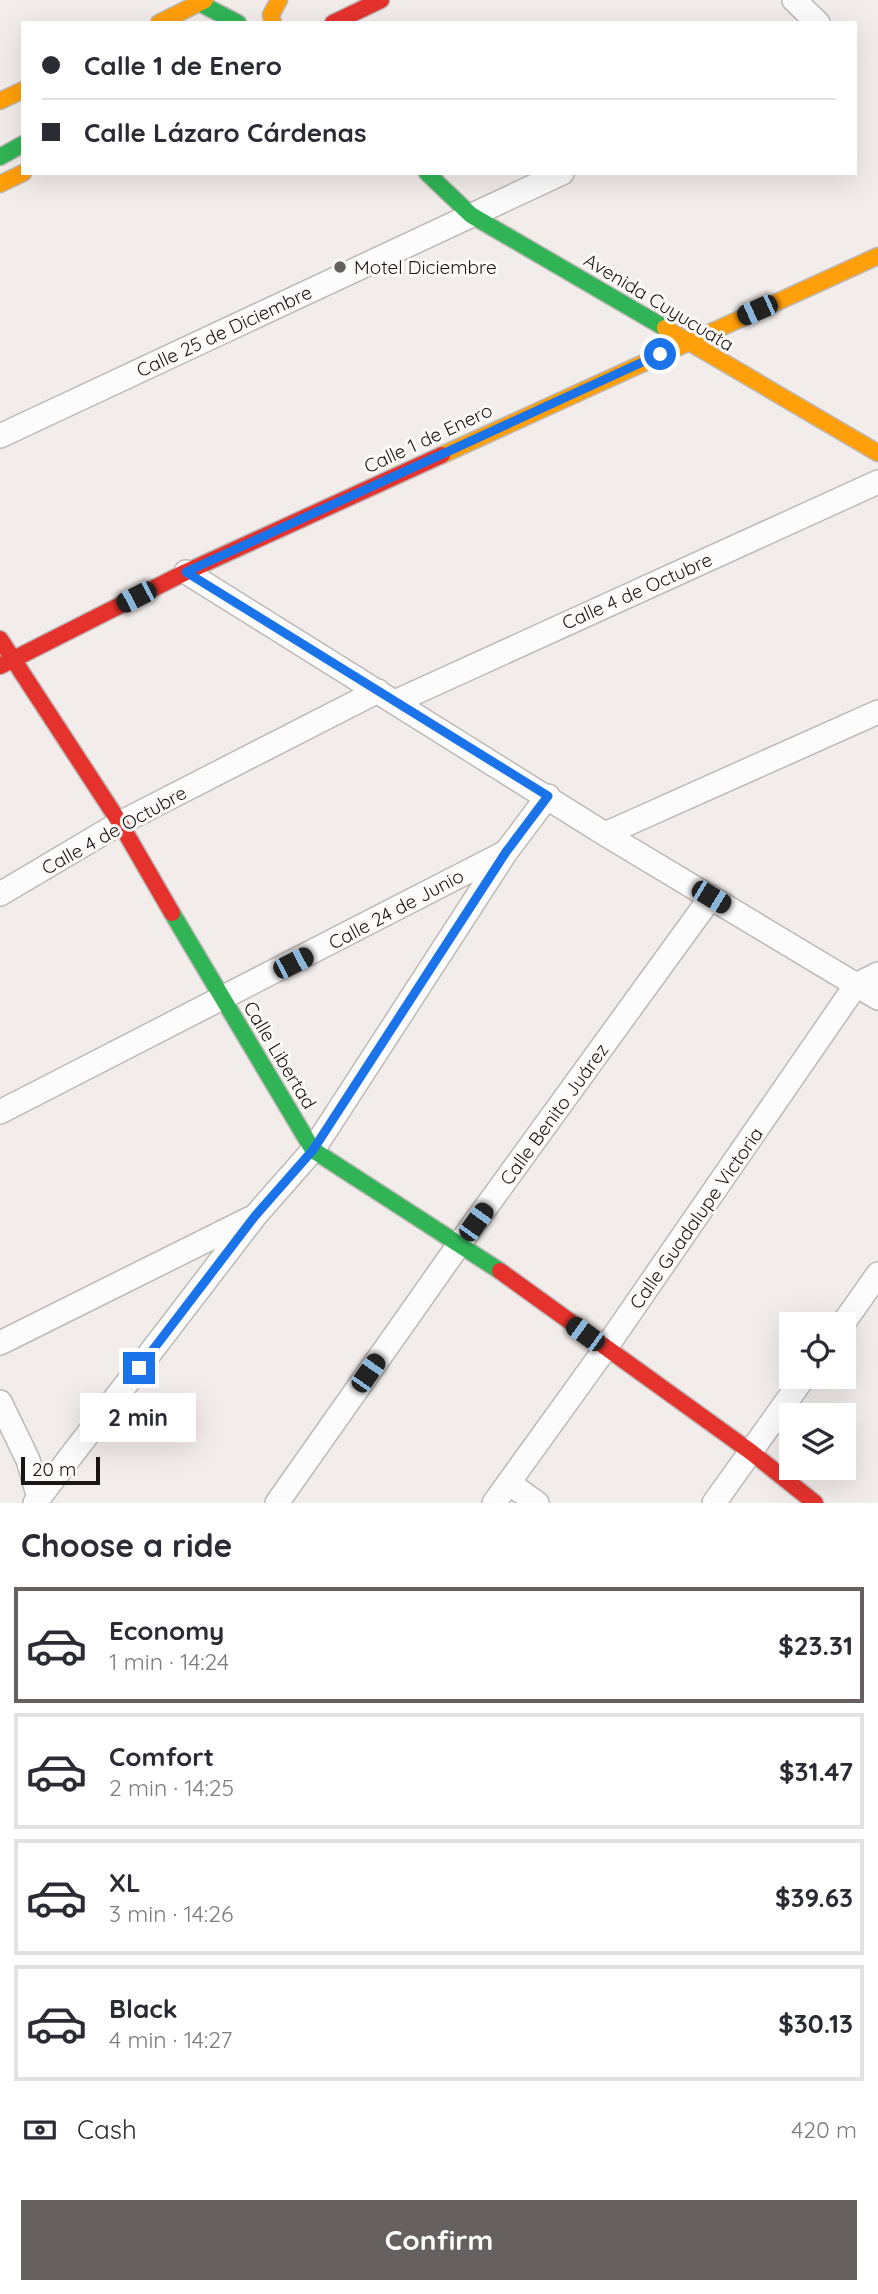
<!DOCTYPE html>
<meta charset="utf-8">
<style>
body{margin:0;font-family:Quicksand,sans-serif;background:#f2f2f3;color:#2b2b33;height:100vh;display:flex;flex-direction:column;font-size:26px;white-space:nowrap}
*{box-sizing:border-box;margin:0}
p{font-size:23px;color:#7c7c81}
.icon{flex:none;width:38px;height:38px;fill:none;stroke:currentColor;stroke-width:2;stroke-linecap:round;stroke-linejoin:round}
.map{position:relative;height:1503px;overflow:hidden}
.sheet{display:flex;flex-direction:column;background:#fff;flex:1}
.sheet>*{flex:none}
.guide{position:absolute;left:21px;top:21px;width:836px;height:154px;border-radius:0px;box-shadow:0 7px 28px #0002;display:grid;align-content:center;height:154px;padding:0 21px;background:#fff}
.controls{position:absolute;left:779px;top:1312px;display:grid;gap:14px}
.controls a{display:grid;place-items:center;width:77px;height:77px;border-radius:0px;background:#fff;box-shadow:0 7px 28px #0002;font-size:35px}
.scale{position:absolute;left:21px;bottom:18px;width:79px;box-sizing:border-box;padding-left:7px;border:4px solid #1a1615;border-top:0;font-size:19px;line-height:24px;white-space:nowrap;color:#1a1615;-webkit-text-stroke:5px #fefaf8;paint-order:stroke}
.end{position:absolute;width:32px;height:32px;margin:-16px;border:9px solid #1a73e8;background:#fff;box-shadow:0 0 0 4px #fff}
.from{border-radius:50%}
.bubble{position:absolute;height:49px;border-radius:0px;background:#fff;box-shadow:0 7px 28px #0002;font-size:23px;font-weight:700;line-height:49px;text-align:center}
.car{position:absolute;width:21px;height:42px;margin:-21px -10px;border-radius:9px;box-shadow:0 0 5px 2px #0007;background:linear-gradient(#222 24%,#8ab4d8 0 40%,#222 0 76%,#8ab4d8 0 86%,#222 0)}
.guide b{display:flex;align-items:center;gap:24px;height:66px;font-size:26px}
.guide b+b{border-top:2px solid #e1e1e2}
.guide i{width:18px;height:18px;background:#2b2b33}
ul{padding:0;list-style:none}
li{display:flex;align-items:center;gap:21px;height:116px;margin:0 14px 10px;padding:0 7px;border:4px solid #e1e1e2;border-radius:0px}
li div{flex:1}
li b{display:block;font-size:26px}
li em{font-style:normal;font-weight:700}
li.current{border-color:#666160}
li>.icon{width:63px;height:63px;stroke-width:1.5}
h2{padding:0 21px;font-size:32px;line-height:84px}
.pay{display:flex;align-items:center;gap:18px;height:77px;padding:0 21px;font-size:26px}
.pay p{margin-inline-start:auto}
.button{display:flex;gap:14px;margin-top:auto;padding:14px 21px}
.button a{flex:1;height:80px;border-radius:0px;background:#666160;color:#fff;font-size:28px;font-weight:700;line-height:80px;text-align:center}
.map>svg:first-child{display:block}
.lines{fill:none;stroke-linecap:round;stroke-linejoin:round}
.street-casing{stroke:#beb9b7;stroke-width:26}
.fast-casing{stroke:#beb9b7;stroke-width:19}
.slow-casing{stroke:#beb9b7;stroke-width:19}
.jam-casing{stroke:#beb9b7;stroke-width:19}
.street{stroke:#fdfcfc;stroke-width:23}
.fast{stroke:#30b455;stroke-width:16}
.slow{stroke:#ff9f0a;stroke-width:16}
.jam{stroke:#e5322d;stroke-width:16}
.route{stroke:#1a73e8;stroke-width:9}
.poi-dot{fill:#666160;stroke:#fefaf8;stroke-width:2.5}
.labels{text-anchor:middle;dominant-baseline:central;stroke-width:6;stroke-linejoin:round;paint-order:stroke}
.poi-label{font-size:19px;fill:#1a1615;stroke:#fefaf8;text-anchor:start}
.street-label{font-size:19px;fill:#1a1615;stroke:#fefaf8}
</style>
<div class="map">
<svg width="878" height="1503" viewBox="0 0 878 1503">
<rect width="100%" height="100%" fill="#f2ecea"/>
<g class="lines">
<g class="street-casing">
<path id="street" d="M794,0L818,23
M0,436L562,173
M186,572L605,834L878,998
M397,701L878,482
M605,834L878,712
M0,894L120,823L378,691
M0,1112L506,852L548,796
M842,1325L878,1274
M0,1343L249,1219
M0,1402L28,1460L39,1498
M509,1483L537,1503
M35,1503L255,1216L313,1150L506,852
M277,1503L460,1243L711,897
M494,1503L605,1349L856,985L878,974
M714,1503L804,1377"/>
</g>
<g class="fast-casing">
<path id="fast" d="M199,3L238,23
M0,157L23,144
M427,173L471,215L665,328
M172,913L313,1150L500,1271"/>
</g>
<g class="slow-casing">
<path id="slow" d="M159,23L205,0
M273,23L271,15L279,0
M0,101L23,90
M0,184L23,173
M665,328L878,453
M442,455L878,256"/>
</g>
<g class="jam-casing">
<path id="jam" d="M333,23L381,0
M0,639L120,823L172,913
M0,666L186,572L442,455
M500,1271L751,1452L815,1503"/>
</g>
<use href="#street" class="street"/>
<use href="#fast" class="fast"/>
<use href="#slow" class="slow"/>
<use href="#jam" class="jam"/>
</g>
<g class="lines">
<path class="route" d="M139,1368L255,1216L313,1150L506,852L548,796L186,572L660,354"/>
</g>
<circle class="poi-dot" cx="340" cy="267" r="7"/>
<g class="labels">
<g class="poi-label">
<text x="354" y="267">Motel Diciembre</text>
</g>
<g class="street-label">
<text transform="translate(659 302) rotate(31)">Avenida Cuyucuata</text>
<text transform="translate(224 331) rotate(-25)">Calle 25 de Diciembre</text>
<text transform="translate(428 438) rotate(-25)">Calle 1 de Enero</text>
<text transform="translate(637 591) rotate(-24)">Calle 4 de Octubre</text>
<text transform="translate(114 830) rotate(-29)">Calle 4 de Octubre</text>
<text transform="translate(396 909) rotate(-28)">Calle 24 de Junio</text>
<text transform="translate(280 1055) rotate(59)">Calle Libertad</text>
<text transform="translate(554 1114) rotate(-54)">Calle Benito Juárez</text>
<text transform="translate(696 1218) rotate(-55)">Calle Guadalupe Victoria</text>
</g>
</g>
</svg>
<div class="controls">
<a><svg class="icon" aria-label="locate" viewBox="0 0 24 24"><circle cx="12" cy="12" r="6"/><path d="M12 2v4M12 18v4M2 12h4M18 12h4"/></svg></a>
<a><svg class="icon" aria-label="layers" viewBox="0 0 24 24"><path d="M12 4l9 5-9 5-9-5zM3 14l9 5 9-5"/></svg></a>
</div>
<div class="scale">20 m</div>
<i class="end from" style="left:660px;top:354px"></i>
<i class="end" style="left:139px;top:1368px"></i>
<div class="bubble" style="left:80px;top:1393px;width:116px">2 min</div>
<i class="car" style="left:757px;top:310px;rotate:246deg"></i>
<i class="car" style="left:136px;top:597px;rotate:243deg"></i>
<i class="car" style="left:711px;top:897px;rotate:121deg"></i>
<i class="car" style="left:293px;top:963px;rotate:63deg"></i>
<i class="car" style="left:476px;top:1222px;rotate:36deg"></i>
<i class="car" style="left:585px;top:1334px;rotate:306deg"></i>
<i class="car" style="left:368px;top:1373px;rotate:35deg"></i>
<div class="guide">
<b><i class="from"></i>Calle 1 de Enero</b>
<b><i></i>Calle Lázaro Cárdenas</b>
</div>
</div>
<section class="sheet">
<h2>Choose a ride</h2>
<ul>
<li class="current"><svg class="icon" aria-label="car" viewBox="0 0 24 24"><path d="M5 17H2v-5l4-1 3-4h7l3 4 3 1v5h-3M9 17h6M6 11h13"/><circle cx="7" cy="17" r="2"/><circle cx="17" cy="17" r="2"/></svg><div><b>Economy</b><p>1 min · 14:24</p></div><em>$23.31</em></li>
<li><svg class="icon" aria-label="car" viewBox="0 0 24 24"><path d="M5 17H2v-5l4-1 3-4h7l3 4 3 1v5h-3M9 17h6M6 11h13"/><circle cx="7" cy="17" r="2"/><circle cx="17" cy="17" r="2"/></svg><div><b>Comfort</b><p>2 min · 14:25</p></div><em>$31.47</em></li>
<li><svg class="icon" aria-label="car" viewBox="0 0 24 24"><path d="M5 17H2v-5l4-1 3-4h7l3 4 3 1v5h-3M9 17h6M6 11h13"/><circle cx="7" cy="17" r="2"/><circle cx="17" cy="17" r="2"/></svg><div><b>XL</b><p>3 min · 14:26</p></div><em>$39.63</em></li>
<li><svg class="icon" aria-label="car" viewBox="0 0 24 24"><path d="M5 17H2v-5l4-1 3-4h7l3 4 3 1v5h-3M9 17h6M6 11h13"/><circle cx="7" cy="17" r="2"/><circle cx="17" cy="17" r="2"/></svg><div><b>Black</b><p>4 min · 14:27</p></div><em>$30.13</em></li>
</ul>
<div class="pay"><svg class="icon" aria-label="cash" viewBox="0 0 24 24"><path d="M3 7h18v10H3z"/><circle cx="12" cy="12" r="2"/></svg>Cash<p>420 m</p></div>
<div class="button"><a>Confirm</a></div>
</section>
